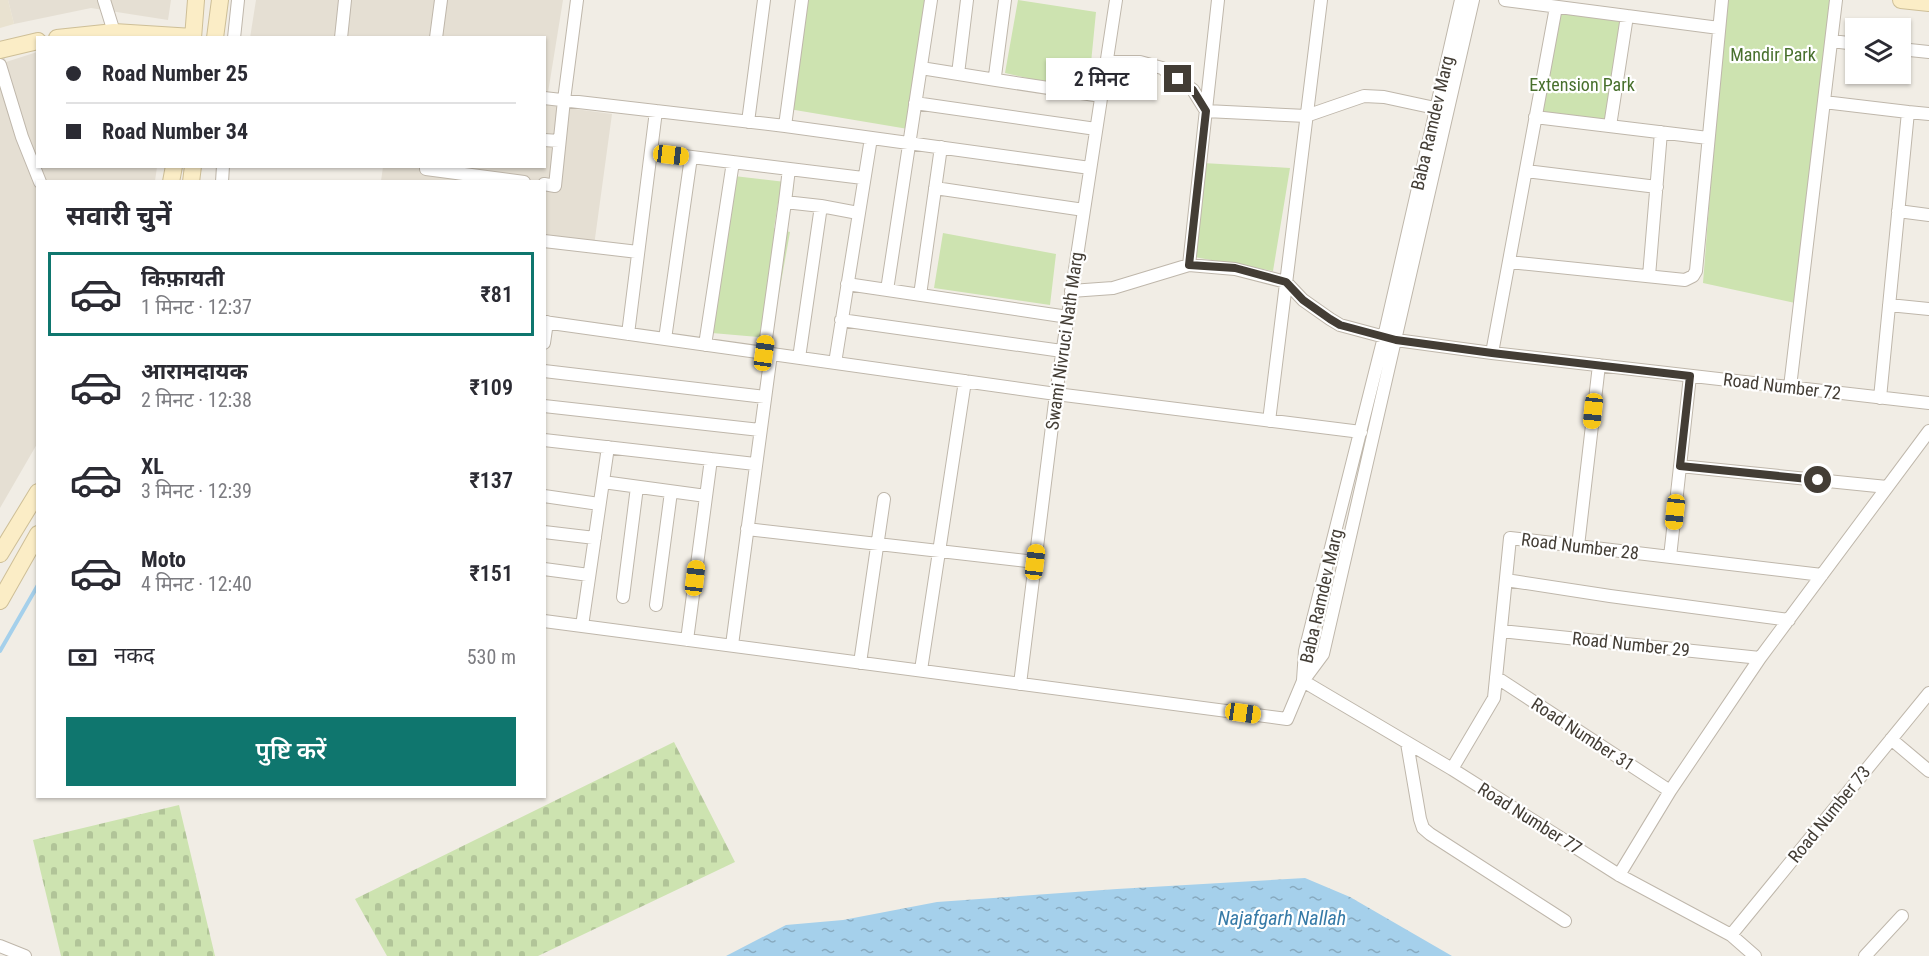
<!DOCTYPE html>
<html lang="hi">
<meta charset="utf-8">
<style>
body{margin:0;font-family:"Roboto Condensed","Noto Sans Devanagari",sans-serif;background:#f2f2f3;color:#2b2b33;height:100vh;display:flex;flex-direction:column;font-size:22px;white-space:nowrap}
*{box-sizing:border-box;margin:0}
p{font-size:20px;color:#7c7c81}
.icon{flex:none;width:33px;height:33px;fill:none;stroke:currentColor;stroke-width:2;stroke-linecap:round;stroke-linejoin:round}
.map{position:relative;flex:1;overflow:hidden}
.panel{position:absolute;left:36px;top:180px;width:510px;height:618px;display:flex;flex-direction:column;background:#fff;border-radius:0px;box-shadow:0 2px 4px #0004}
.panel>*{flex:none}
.banner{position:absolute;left:36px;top:36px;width:510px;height:132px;border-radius:0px;box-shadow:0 2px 4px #0004;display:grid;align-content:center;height:132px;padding:0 30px;background:#fff}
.controls{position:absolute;left:1845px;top:18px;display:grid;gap:12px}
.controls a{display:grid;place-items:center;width:66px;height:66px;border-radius:0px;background:#fff;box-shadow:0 2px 4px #0004;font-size:30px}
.end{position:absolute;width:27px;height:27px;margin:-14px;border:8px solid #433d35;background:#fff;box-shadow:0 0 0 3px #fff}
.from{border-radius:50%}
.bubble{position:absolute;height:42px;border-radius:0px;background:#fff;box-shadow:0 2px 4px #0004;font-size:20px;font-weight:600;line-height:42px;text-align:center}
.car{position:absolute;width:18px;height:36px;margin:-18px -9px;border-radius:8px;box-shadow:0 0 4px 2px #0007;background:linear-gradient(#f5c518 24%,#345 0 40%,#f5c518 0 76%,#345 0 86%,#f5c518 0)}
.banner b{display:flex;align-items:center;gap:21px;height:57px;font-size:22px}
.banner b+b{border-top:2px solid #e1e1e2}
.banner i{width:15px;height:15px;background:#2b2b33}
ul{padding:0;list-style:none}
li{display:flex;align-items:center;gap:18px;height:84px;margin:0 12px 9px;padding:0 18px;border:3px solid transparent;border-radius:0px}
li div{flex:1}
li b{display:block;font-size:22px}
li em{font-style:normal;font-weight:600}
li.selected{border-color:#0f766e}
li>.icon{width:54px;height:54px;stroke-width:1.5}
h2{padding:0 30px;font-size:27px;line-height:72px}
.pay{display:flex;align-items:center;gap:15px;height:66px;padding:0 30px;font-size:22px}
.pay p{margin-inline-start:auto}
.button{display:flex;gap:12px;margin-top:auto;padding:12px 30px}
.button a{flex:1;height:69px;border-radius:0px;background:#0f766e;color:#fff;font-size:24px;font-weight:600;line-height:69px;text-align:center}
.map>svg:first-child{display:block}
.residential{fill:#e5dfd3}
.education{fill:#e9e2d0}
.cemetery{fill:url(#cemetery-stones)}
.park{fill:#cde3b0}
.water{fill:url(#water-ripples)}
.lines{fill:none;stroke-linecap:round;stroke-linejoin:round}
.stream{stroke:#a5d0eb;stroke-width:4}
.street-casing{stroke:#bfb7ab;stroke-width:14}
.secondary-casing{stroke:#cebf97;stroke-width:18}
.street{stroke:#fff;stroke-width:12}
.secondary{stroke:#fbedc6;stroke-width:16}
.route{stroke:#433d35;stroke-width:8}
.labels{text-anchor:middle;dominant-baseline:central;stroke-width:4.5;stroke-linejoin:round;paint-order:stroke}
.park-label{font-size:18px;fill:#48702d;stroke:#fff}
.street-label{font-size:18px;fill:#433d35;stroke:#fff}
.water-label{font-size:20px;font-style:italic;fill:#367aa7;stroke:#fff}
</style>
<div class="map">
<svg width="1929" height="956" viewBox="0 0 1929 956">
<defs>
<pattern id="cemetery-stones" width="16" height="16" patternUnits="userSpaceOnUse" patternTransform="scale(1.5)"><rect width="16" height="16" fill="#cde3b0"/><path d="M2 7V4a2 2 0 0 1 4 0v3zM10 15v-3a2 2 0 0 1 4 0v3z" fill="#b1c498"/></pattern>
<pattern id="water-ripples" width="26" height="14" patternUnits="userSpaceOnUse" patternTransform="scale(1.5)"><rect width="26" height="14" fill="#a5d0eb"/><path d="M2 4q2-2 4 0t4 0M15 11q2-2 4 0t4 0" fill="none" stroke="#88aabf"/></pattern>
</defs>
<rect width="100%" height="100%" fill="#f1ede5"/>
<path class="residential" d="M8,0H171L168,20L91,8L14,24Z
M256,0H563L546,105L612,114L593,253L545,248L544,182L381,181L383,167L544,166V38H250Z
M0,43L6,62L37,52L38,166L157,167L155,181L38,182L37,444L0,508Z"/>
<path class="education" d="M0,0H8L14,24L0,28Z"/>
<path class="cemetery" d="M674,742L735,862L538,956H387L355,899Z
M179,805L215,956H61L33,840Z"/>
<path class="park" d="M799,0H927L908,129L783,108Z
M1018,0L1096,12L1090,73H1076L1071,88L1005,73Z
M1725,0H1832L1795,303L1703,283Z
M1559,12L1627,16L1610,126L1541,113Z
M1203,163L1290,168L1273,271L1194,257Z
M734,176L794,183L792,203H778L774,228L790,232L771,338L712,333Z
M943,233L1056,254L1050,305L934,288Z"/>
<path class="water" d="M1305,878L1350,897L1452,956H726L786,925L843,920L937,902L1117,889Z"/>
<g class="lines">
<path class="stream" d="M0,651L38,585"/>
<g class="street-casing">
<path id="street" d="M104,0L114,32
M1005,0L995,76L996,80L1101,96
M1505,0L1719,28
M234,38L238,0
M341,38L345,0
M436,38L441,0
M1832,41L1856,44
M1900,49L1929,52
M1106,62H1140L1162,68L1193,90L1206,111L1306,116L1364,96L1384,97L1435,108
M0,65L22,137L40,182
M921,68L996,80
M958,74L967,0
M544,98L785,126L1090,168
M1824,102L1908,112
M915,103L1096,129
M1535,117L1708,138
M748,122L764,0
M785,126L802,0
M1610,126L1627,16
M544,140L559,141
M651,152L863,178
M426,166V169L524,182
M1526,171L1657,187
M222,182L223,166
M544,184L555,186L564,100L577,0
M935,188L1084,210
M785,202L789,169
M1898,211L1929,215
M544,241L638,252
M1509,262L1685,280L1693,276L1696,271L1722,0
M1189,265L1218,0
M1649,276L1661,132
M847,284L1068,317
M887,290L931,0
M1071,291L1113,288L1189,265L1235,269L1286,282L1303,300L1330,319L1340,325L1396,340L1492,353L1929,403
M920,295L941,147
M1889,305L1929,309
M841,320L1062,351
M544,322L1056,394L1361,432
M628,334L656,111
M665,339L691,157
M544,343L547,322
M705,345L733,162
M764,353L785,202L821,206L858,213
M1492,353L1556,7
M799,358L821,206
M835,363L871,138
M544,371L765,397
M1790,387L1836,0
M1880,398L1908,112L1929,114
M544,406L760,430
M1269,421L1321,0
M544,440L755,464
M1680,466L1887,487
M603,482L706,496
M544,496L599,504
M747,529L1035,562
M544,532L595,538
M1578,546L1599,365
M1670,557L1690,376
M544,569L589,575
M1506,580L1610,596L1789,620
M623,597L637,487
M656,605L671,492
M544,621L1287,719L1303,681L1323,654L1473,0
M582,626L608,447
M1501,631L1760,658
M687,640L711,459
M732,645L771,354
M860,663L884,499
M921,670L965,381
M1496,677L1670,791
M1303,680L1305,651L1384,337L1461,0
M1303,681L1452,769L1619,875L1731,935L1755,956
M1020,684L1056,394L1116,0
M1891,739L1929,771
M1407,743L1420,819L1423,828L1430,834L1565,921
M1452,769L1494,698L1510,538L1822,575
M1619,875L1670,791L1760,658L1929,431
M1731,935L1929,693
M0,946L25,956
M1865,956L1902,916"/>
</g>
<g class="secondary-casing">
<path id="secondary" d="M1901,0L1929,3
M57,38L114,32L193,37
M193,38L196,0
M215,38L220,0
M0,50L38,41
M171,182L174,166
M191,182L193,166
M0,554L38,492
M0,601L38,534"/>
</g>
<use href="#street" class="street"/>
<use href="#secondary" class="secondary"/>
</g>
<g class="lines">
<path class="route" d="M1178,79L1193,90L1206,111L1189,265L1235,268L1286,282L1303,300L1330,319L1340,325L1396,340L1492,353L1690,376L1680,466L1818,480"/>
</g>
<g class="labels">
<g class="park-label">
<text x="1773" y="54">Mandir Park</text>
<text x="1582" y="84">Extension Park</text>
</g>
<g class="street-label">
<text transform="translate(1432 123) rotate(-77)">Baba Ramdev Marg</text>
<text transform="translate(1064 341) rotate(-82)">Swami Nivruci Nath Marg</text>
<text transform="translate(1782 386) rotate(7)">Road Number 72</text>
<text transform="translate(1580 546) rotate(7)">Road Number 28</text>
<text transform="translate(1321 596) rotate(-77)">Baba Ramdev Marg</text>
<text transform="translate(1631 644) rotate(6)">Road Number 29</text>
<text transform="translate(1583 734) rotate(33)">Road Number 31</text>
<text transform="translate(1829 814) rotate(-51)">Road Number 73</text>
<text transform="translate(1530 818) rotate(32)">Road Number 77</text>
</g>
<g class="water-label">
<text x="1282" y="918">Najafgarh Nallah</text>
</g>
</g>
</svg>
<div class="controls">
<a><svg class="icon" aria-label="layers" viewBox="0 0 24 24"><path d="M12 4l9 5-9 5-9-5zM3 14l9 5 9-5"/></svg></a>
</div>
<i class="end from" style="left:1818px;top:480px"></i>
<i class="end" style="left:1178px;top:79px"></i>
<div class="bubble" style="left:1046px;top:58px;width:111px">2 मिनट</div>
<i class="car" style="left:671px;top:155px;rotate:97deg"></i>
<i class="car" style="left:764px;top:353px;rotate:8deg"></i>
<i class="car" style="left:1593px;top:411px;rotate:186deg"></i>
<i class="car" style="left:1675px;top:512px;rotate:186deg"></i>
<i class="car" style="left:1035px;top:562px;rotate:7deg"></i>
<i class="car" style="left:695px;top:578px;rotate:7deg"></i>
<i class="car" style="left:1243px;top:713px;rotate:98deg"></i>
<div class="banner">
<b><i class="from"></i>Road Number 25</b>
<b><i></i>Road Number 34</b>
</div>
<section class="panel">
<h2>सवारी चुनें</h2>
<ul>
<li class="selected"><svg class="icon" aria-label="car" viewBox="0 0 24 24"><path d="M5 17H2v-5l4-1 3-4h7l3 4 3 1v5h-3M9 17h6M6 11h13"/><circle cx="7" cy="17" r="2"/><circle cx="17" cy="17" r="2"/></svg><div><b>किफ़ायती</b><p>1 मिनट · 12:37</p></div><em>₹81</em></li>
<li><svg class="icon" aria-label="car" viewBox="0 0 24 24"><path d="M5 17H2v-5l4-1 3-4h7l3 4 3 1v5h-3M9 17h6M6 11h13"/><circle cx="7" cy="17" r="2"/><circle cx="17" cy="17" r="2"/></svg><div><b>आरामदायक</b><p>2 मिनट · 12:38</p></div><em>₹109</em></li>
<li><svg class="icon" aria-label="car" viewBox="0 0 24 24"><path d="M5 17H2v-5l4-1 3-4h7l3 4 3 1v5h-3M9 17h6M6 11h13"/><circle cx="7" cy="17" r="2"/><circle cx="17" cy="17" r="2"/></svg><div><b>XL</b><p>3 मिनट · 12:39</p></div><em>₹137</em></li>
<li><svg class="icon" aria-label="car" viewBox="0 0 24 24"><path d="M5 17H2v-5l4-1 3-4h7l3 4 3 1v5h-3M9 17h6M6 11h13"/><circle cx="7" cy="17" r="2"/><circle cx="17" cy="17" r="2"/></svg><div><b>Moto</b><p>4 मिनट · 12:40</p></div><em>₹151</em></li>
</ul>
<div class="pay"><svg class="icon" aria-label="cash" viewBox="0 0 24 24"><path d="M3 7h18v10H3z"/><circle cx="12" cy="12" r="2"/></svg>नकद<p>530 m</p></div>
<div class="button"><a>पुष्टि करें</a></div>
</section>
</div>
